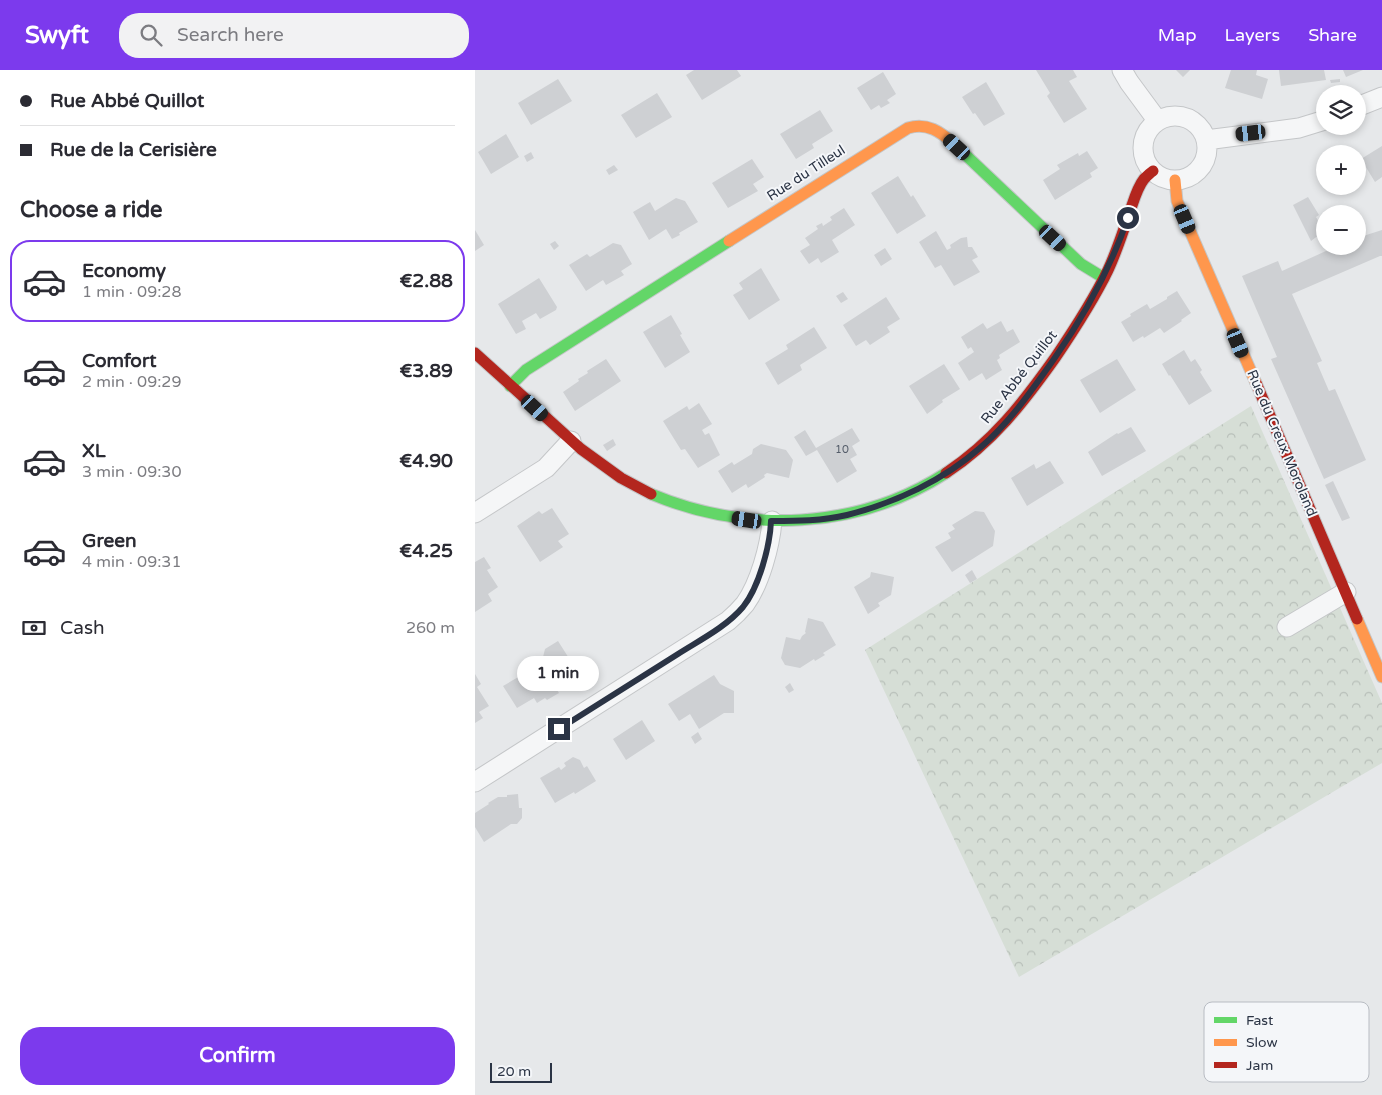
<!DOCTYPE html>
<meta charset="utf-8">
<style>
body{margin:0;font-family:"Varela Round",sans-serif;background:#f2f2f3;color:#2b2b33;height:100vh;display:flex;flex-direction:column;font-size:19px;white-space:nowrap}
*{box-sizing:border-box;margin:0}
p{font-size:16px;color:#7c7c81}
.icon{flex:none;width:28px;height:28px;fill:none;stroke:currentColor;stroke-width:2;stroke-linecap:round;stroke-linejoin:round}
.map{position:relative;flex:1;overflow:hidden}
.details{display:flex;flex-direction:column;background:#fff;width:475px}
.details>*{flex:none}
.banner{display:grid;align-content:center;height:110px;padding:0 20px;background:#fff}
.controls{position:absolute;left:841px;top:15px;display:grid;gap:10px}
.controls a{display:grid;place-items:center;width:50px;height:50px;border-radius:50%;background:#fff;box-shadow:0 2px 8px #0003;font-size:25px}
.scale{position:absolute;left:15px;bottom:12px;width:62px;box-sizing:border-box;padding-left:5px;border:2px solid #2b3445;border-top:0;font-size:14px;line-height:18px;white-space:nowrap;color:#2b3445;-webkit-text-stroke:4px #f4f6f9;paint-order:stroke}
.end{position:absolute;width:22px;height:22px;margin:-11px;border:6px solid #2b3445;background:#fff;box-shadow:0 0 0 2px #fff}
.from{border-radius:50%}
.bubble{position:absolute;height:35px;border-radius:18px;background:#fff;box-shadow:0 2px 8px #0003;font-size:16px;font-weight:800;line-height:35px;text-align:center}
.car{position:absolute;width:15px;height:30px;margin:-15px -8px;border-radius:6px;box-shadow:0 0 4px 1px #0007;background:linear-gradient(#222 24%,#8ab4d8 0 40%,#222 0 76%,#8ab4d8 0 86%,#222 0)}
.banner b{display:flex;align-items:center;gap:18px;height:48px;font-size:19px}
.banner b+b{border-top:1px solid #e1e1e2}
.banner i{width:12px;height:12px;background:#2b2b33}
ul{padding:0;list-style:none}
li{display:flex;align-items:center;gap:15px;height:82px;margin:0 10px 8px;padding:0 10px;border:2px solid transparent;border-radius:20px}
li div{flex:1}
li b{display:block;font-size:19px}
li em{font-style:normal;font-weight:800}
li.on{border-color:#7c3aed}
li>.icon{width:45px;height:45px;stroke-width:1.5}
h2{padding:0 20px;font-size:22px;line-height:60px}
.pay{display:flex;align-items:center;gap:12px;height:55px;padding:0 20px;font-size:19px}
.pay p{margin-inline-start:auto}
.button{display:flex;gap:10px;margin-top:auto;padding:10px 20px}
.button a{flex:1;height:58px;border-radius:20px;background:#7c3aed;color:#fff;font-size:20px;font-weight:800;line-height:58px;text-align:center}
header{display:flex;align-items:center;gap:30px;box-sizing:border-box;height:70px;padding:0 25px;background:#7c3aed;color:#fff}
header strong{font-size:24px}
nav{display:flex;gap:28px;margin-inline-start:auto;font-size:18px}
.search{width:350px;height:45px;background:#f2f2f3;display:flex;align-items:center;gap:12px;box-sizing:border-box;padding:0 18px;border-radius:20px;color:#7c7c81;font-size:19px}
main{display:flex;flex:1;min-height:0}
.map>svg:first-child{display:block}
.forest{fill:url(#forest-crowns)}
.building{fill:#ced0d3}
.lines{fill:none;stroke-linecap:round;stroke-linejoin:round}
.street-casing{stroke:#c4c6c8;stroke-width:21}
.fast-casing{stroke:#c4c6c8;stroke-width:13}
.slow-casing{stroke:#c4c6c8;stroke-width:13}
.jam-casing{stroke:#c4c6c8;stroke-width:13}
.street{stroke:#f5f6f7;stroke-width:19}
.fast{stroke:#63d668;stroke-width:11}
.slow{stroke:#ff974d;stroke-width:11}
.jam{stroke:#b3261e;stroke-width:11}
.route{stroke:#2b3445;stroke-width:6}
.labels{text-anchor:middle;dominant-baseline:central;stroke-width:4;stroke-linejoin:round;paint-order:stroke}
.number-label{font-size:11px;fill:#545c69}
.street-label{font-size:14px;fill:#2b3445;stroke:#f4f6f9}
.key{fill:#f4f6f9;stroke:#b8bcc3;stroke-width:1}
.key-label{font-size:14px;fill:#2b3445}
</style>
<header>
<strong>Swyft</strong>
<div class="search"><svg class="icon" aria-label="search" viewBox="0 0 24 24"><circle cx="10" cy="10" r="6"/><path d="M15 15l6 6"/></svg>Search here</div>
<nav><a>Map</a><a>Layers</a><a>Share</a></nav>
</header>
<main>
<section class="details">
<div class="banner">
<b><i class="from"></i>Rue Abbé Quillot</b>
<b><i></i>Rue de la Cerisière</b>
</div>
<h2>Choose a ride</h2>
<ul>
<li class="on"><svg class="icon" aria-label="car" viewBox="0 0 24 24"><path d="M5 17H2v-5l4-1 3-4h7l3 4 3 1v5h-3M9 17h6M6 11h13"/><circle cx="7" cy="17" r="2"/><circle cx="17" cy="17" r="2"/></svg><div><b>Economy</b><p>1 min · 09:28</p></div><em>€2.88</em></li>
<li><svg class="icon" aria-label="car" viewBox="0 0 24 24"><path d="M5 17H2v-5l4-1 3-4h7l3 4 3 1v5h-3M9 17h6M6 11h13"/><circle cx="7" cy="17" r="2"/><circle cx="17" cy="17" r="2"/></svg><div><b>Comfort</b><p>2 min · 09:29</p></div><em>€3.89</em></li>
<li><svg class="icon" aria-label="car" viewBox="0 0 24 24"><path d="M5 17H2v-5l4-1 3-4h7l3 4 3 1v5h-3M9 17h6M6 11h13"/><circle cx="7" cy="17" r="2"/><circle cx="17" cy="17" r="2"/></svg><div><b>XL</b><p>3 min · 09:30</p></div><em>€4.90</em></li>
<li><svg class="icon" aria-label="car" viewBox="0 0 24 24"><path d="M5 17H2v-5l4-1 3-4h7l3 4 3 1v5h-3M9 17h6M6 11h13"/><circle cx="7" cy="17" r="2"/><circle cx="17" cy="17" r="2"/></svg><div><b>Green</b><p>4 min · 09:31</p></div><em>€4.25</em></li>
</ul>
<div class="pay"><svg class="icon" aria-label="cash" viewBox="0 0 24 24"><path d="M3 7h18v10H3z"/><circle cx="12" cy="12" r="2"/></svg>Cash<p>260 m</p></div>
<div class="button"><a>Confirm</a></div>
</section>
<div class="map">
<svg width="907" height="1025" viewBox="0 0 907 1025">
<defs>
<pattern id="forest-crowns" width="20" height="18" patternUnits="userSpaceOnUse" patternTransform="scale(1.25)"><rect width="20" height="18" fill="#d6ded6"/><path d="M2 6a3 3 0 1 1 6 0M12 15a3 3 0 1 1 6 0" fill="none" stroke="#b8bfb9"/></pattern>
</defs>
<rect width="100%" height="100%" fill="#e6e8ea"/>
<path class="forest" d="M776,336L907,633V693L544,907L390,580Z"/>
<path class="building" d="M219,0H262L266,6L227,30L211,5Z
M561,0H598L602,7L594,11L612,39L589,53L572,26L575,23Z
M701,0H715L708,7Z
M756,0H782L781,5L793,9L787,29L750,18Z
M804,0H849L851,10L806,16Z
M868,0H888L871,7Z
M408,2L421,24L412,30L415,33L406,38L404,35L396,40L382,18Z
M83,9L97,31L56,55L43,33Z
M865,9V12L856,13L855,10Z
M511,12L530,44L509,56L500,43L498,44L487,27Z
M182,23L197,47L161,68L146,45Z
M345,40L358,61L337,74L339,78L321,89L305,64Z
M31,64L44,87L16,104L3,82Z
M907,76V107L900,112L886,89Z
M612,81L623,98L615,103L617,107L580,130L568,110L585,99L582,95L603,83L604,86Z
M56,82L59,88L52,92L49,86Z
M277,89L289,107L278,114L283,121L253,138L237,113Z
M139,95L143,100L134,105L131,100Z
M423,106L436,127L438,125L451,146L422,164L396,123Z
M833,127L844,145L841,147L849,161L836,171L818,135Z
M201,128L210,131L223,152L204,163L205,165L197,169L191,159L174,170L158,142L175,132L180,141Z
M369,138L380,155L357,170L364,182L346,193L343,188L334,194L325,181L335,175L330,168L343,159L341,156L347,153L348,156L357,150L355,147Z
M0,160L9,175L0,181Z
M907,160V186H905L817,224L847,291L842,293L854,321L860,319L891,390L849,409L796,289L802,287L767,206L803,191L807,201L862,176H882V168Z
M461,161L472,180L476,178L475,175L486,168L492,167L493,177H497L503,187L497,190L505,202L479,216L466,195L460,198L444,172Z
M80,171L84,176L79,180L75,174Z
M138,173L146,175L157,194L146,201L149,205L131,215L128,210L111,221L94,195L112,184L115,187Z
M410,178L417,189L406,196L399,185Z
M286,198L305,230L274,250L258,225L268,219L264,213Z
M64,208L82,237L81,240L65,249L61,243L47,251L51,259L41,264L23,234Z
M702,221L716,243L706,250L707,251L689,263L685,258L669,268L668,266L658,272L646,252L656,246L655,244L672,234L675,239L692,229V227Z
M368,222L373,229L366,233L361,226Z
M411,227L425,249L412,257L415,262L395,275L391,270L381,276L368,255Z
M196,245L207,264L205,265L215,282L190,298L168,262Z
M526,251L532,262L538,259L545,272L524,285L525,288L522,290L527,300L511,310L507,303L494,311L483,293L499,282L496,277L493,279L486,267L508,253L512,259Z
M339,257L352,278L325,295L327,300L303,315L290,293L313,279L311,275Z
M709,280L716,292L720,289L727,300L725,302L737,321L714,335L695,305L694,306L687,294Z
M131,289L146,311L100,341L88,322L104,311L103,309L113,303L112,301Z
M642,289L661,320L625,343L605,310Z
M469,294L485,319L467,330L468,332L452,344L434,316Z
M224,333L237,354L227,360L230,365L234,363L245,385L223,398L210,379L206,380L188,351L212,336L214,340Z
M656,357L671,381L627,406L613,382L642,363L643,364Z
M377,358L385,371L377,376L382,385L375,389L382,401L362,413L342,380L331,386L319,367L330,360L341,378Z
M138,369L141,375L132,381L128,375Z
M286,374L311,380L318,390L314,408L292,403L289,405L290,407L273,418L271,414L257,423L243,401L257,392L259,395L277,384L278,379Z
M575,391L589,413L552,436L536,408L559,394L561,399Z
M858,411L875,448L867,451L850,415Z
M77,438L94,464L83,471L88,477L65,492L42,456L64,441L67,444Z
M500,441L509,442L520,461L518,476L477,502L460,477L476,468L473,463L480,459L477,455Z
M9,487L16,498L12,500L23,517L13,524L17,531L0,542V492Z
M497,500L502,509L495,513L490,505Z
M396,502L419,507L416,525L403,533L405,536L393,544L379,517L395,507Z
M333,548L348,552L361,575L348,583L350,585L340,591L339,589L325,598L310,595L306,588L311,567L325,570L327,566L331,563L330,562Z
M83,571L97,593L89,598L97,611L82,620L84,623L72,630L70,628L62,633L59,628L42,638L28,616L45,606L46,608L66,595L70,579Z
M0,604L6,614L2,617L14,636L4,642L8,648L0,653Z
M239,605L245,614L259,621V643H249L224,659L215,644L204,651L193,634Z
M315,613L319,620L314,623L310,617Z
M167,650L180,671L151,690L138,669Z
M223,662L227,669L220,674L216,667Z
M98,687L105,690L109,698L112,696L121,711L100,724L99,722L80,733L65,708L84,697L86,700L91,696L89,693Z
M43,724L44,738H47V748L42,754H36L9,772L0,757V743L14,734L13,733L23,727H32V725Z"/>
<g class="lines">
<g class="street-casing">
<path id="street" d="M647,0L654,12L682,50
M882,37L907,27
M668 78a32 32 0 1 1 64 0a32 32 0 1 1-64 0Z
M731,70L824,58L850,50
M0,443L71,398L96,371
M812,557L871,522
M0,712L253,551C259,546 265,540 270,534C285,513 295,476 297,451"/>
</g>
<g class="fast-casing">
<path id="fast" d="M479,74L606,194L629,208
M35,316L51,300L254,171
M176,424C272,464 383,460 471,403"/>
</g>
<g class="slow-casing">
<path id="slow" d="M700,110L702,131L781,313
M254,171L433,58C452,52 466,62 479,74
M882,549L907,607"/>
</g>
<g class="jam-casing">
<path id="jam" d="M0,283L106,379L146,408L176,424
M781,313L882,549
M471,403C518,372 548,333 580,288C599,260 618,231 633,200C641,183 647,165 653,147C658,134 661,119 669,109C672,106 675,103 678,101"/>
</g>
<use href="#street" class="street"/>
<use href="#fast" class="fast"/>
<use href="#slow" class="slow"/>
<use href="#jam" class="jam"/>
</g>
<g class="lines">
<path class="route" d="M84,659C124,634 163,609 203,584C225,570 251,557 268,537C284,517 295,476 296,451C322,451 347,451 372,445C420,433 469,410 506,377C535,352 557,320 579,289C610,245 635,199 653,148"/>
</g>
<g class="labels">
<g class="number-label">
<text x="367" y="379">10</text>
</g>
<g class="street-label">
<text transform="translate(331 103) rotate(-33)">Rue du Tilleul</text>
<text transform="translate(544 307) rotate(-52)">Rue Abbé Quillot</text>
<text transform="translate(807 373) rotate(67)">Rue du Creux Moroland</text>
</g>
</g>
<rect x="729" y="932" width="165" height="80" rx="8" class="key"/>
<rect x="739" y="947" width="23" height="6" fill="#63d668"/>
<rect x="739" y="969" width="23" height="7" fill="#ff974d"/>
<rect x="739" y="992" width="23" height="6" fill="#b3261e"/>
<g class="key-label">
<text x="771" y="955">Fast</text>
<text x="771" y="977">Slow</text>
<text x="771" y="1000">Jam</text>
</g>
</svg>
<div class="controls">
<a><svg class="icon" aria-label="layers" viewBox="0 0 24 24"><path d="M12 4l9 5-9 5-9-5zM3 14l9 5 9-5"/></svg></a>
<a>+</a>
<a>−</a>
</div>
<div class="scale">20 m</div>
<i class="end from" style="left:653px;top:148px"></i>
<i class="end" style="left:84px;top:659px"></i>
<div class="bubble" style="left:42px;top:586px;width:82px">1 min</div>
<i class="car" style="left:776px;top:63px;rotate:264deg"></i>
<i class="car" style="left:482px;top:77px;rotate:313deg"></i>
<i class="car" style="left:710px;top:149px;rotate:157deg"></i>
<i class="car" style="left:578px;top:168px;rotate:133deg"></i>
<i class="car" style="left:763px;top:273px;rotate:157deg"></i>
<i class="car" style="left:60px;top:338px;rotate:133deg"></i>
<i class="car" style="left:272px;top:450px;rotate:279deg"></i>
</div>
</main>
